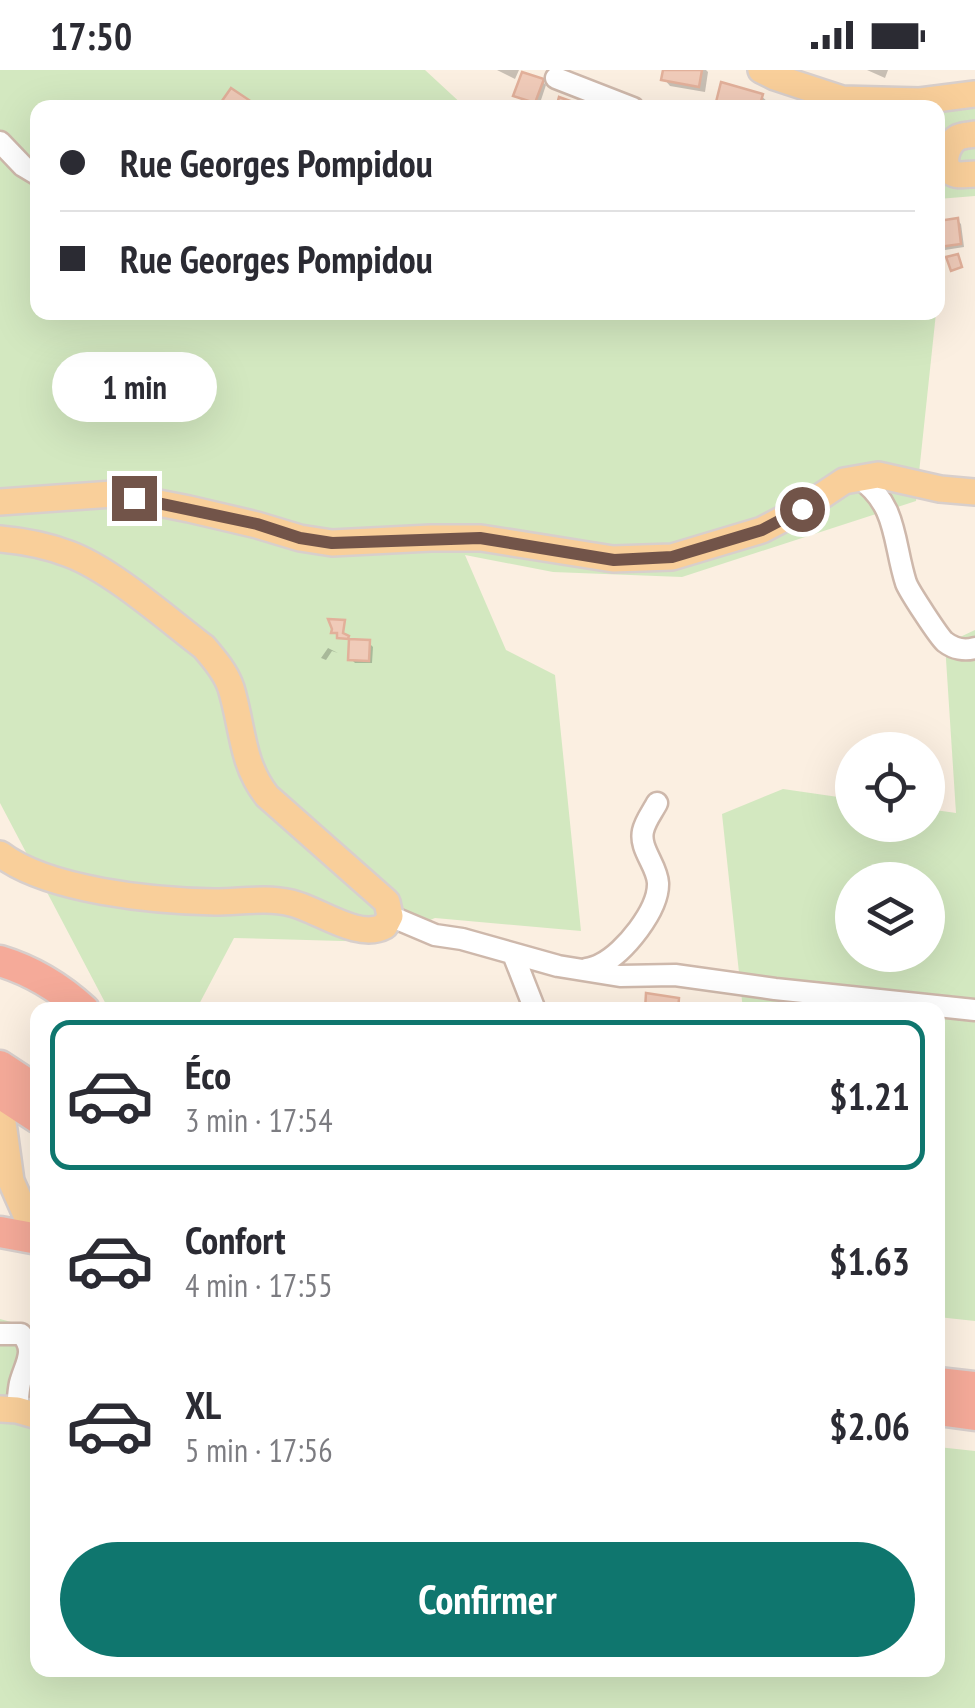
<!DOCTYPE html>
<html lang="fr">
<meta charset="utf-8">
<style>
body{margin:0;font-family:"PT Sans Narrow",sans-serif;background:#f2f2f3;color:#2b2b33;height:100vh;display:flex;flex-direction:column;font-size:38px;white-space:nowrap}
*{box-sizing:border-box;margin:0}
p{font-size:32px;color:#7c7c81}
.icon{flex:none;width:55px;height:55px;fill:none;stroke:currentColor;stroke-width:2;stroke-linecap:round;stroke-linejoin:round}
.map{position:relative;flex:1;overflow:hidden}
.sheet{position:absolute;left:30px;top:932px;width:915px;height:675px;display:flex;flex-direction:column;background:#fff;border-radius:20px;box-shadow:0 10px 40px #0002}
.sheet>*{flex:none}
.guide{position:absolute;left:30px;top:30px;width:915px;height:220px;border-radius:20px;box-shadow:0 10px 40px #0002;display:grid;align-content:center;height:220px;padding:0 30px;background:#fff}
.buttons{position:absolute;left:835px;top:662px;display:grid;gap:20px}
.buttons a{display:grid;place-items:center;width:110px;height:110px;border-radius:50%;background:#fff;box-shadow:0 10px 40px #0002;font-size:50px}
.end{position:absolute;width:45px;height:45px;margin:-22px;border:12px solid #725449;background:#fff;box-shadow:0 0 0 5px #fff}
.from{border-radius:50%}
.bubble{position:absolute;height:70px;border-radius:35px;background:#fff;box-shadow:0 10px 40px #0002;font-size:32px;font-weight:700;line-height:70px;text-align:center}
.guide b{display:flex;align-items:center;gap:35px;height:95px;font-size:38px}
.guide b+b{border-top:2px solid #e1e1e2}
.guide i{width:25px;height:25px;background:#2b2b33}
ul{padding:18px 0 0;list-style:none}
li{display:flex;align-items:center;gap:30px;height:150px;margin:0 20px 15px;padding:0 10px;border:5px solid transparent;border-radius:20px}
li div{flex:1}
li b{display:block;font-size:38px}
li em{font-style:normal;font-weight:700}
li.active{border-color:#0f766e}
li>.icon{width:90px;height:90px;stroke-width:1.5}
.button{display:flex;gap:20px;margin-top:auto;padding:20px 30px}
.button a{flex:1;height:115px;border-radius:60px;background:#0f766e;color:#fff;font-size:40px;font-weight:700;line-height:115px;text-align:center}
.status{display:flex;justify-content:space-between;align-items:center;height:70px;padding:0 50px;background:#fff;direction:ltr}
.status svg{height:28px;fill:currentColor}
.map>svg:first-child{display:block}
.green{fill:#d3e8c0;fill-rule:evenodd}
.shadow{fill:#0003}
.building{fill:#f0cbb9;stroke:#e2b09a;stroke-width:2.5}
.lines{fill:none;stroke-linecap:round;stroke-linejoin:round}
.minor-casing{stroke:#ceb8ab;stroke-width:25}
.major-casing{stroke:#d8cfcc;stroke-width:30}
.highway-casing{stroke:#d8cfcc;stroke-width:35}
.minor{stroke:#fff;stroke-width:20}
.major{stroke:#f9cf9a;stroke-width:25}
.highway{stroke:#f5aa99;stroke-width:30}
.route{stroke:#725449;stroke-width:12}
</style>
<div class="status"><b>17:50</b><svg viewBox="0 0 49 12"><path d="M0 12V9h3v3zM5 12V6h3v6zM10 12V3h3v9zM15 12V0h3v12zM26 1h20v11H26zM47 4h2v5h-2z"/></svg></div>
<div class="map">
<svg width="975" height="1638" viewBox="0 0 975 1638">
<rect width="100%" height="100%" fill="#fbefe1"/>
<path class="green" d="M0,0H425L465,37L38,38V242L936,243L916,431L682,507L553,502L465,485L506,580L555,605L581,861L435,848L377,872L234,868L196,940H109L0,733Z
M975,34V126L938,129V40Z
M975,560V1251L938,1247V940H743L722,744L783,719L852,729V755H928V739L956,743L945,574ZM852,810H928V885H852Z
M0,1249L37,1259L38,1600H938V1377L975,1381V1638H0Z"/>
<path class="shadow" d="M497,0H519L515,9Z
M666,0H706L708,2L705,22L670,16L664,9Z
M867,0H888L885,8Z
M542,11L546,15L539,36L520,29L516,25Z
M761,26L768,32L766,38H720L717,35Z
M957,150L961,154L964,177L945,180L942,176Z
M369,573L373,577L372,593H355L351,589Z
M328,578L338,583L332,581L326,590L321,588Z
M649,925L678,930L682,934V940H647Z
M732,934L738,935L742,940H715L716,937L731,939Z"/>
<path class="building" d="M663,0H702L699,17L661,10Z
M522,2L544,9L535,33L513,26Z
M721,12L763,24L759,38L715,36Z
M231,18L249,30L244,38H217Z
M559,27L587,37V38H556Z
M958,148L961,174L939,177L938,151Z
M958,184L962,197L951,201L946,187Z
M328,549L345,550L343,563L349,566L348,569L337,568V563H331L332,559Z
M349,569L370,570L369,591L348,590Z
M646,923L679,928L678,940L653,936V940H645Z"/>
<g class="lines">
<g class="minor-casing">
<path id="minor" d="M556,8L633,38
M0,72L23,96L38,105
M859,408C898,435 893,473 906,513C909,521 939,567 945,572C954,579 965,581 975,578
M390,846L435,865L462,869L558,896L620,906L675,905L775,919L975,940
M513,884L535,940
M586,899C591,898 596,897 601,894C624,883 659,840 658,813C657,795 639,779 643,761C645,751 653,741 657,733
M0,1264H21C37,1280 25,1294 20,1313C18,1322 18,1331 17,1340"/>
</g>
<g class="major-casing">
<path id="major" d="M761,0L775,7L842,29L920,31L975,24
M975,64C970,65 964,65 959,67C948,72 940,93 951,102C957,107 967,104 975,104
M0,432L113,424L189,439L257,455L300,468L332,473L431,468H481L613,489L672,487L762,460L802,439L844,411L878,405L940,419L975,422
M0,469C23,471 48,476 69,484C112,500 167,549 204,577C215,590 226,603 231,618C243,657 241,693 267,726L387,832L390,846L385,856C358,871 318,839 291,833C266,827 240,832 215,832C155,831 48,821 0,784
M0,1031L11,1111L26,1145L38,1161
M0,1339L17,1340L38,1346"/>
</g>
<g class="highway-casing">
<path id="highway" d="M0,891C33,901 59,917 84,940
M0,996L38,1021
M0,1023L38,1048
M0,1162L38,1169
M938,1313L975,1317
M938,1340L975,1345"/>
</g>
<use href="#minor" class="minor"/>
<use href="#major" class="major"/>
<use href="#highway" class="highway"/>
</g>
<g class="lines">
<path class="route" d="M134,428L257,454L300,468L332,473L480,468L614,490L672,487L762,460L802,439"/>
</g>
</svg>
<div class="buttons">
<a><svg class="icon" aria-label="locate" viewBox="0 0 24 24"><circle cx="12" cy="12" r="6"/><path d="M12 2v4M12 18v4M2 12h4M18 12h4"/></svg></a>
<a><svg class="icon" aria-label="layers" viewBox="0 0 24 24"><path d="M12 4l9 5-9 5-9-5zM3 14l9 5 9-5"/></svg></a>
</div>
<i class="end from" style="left:802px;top:439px"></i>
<i class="end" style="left:134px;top:428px"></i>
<div class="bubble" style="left:52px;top:282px;width:165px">1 min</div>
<div class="guide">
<b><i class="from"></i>Rue Georges Pompidou</b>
<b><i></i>Rue Georges Pompidou</b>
</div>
<section class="sheet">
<ul>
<li class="active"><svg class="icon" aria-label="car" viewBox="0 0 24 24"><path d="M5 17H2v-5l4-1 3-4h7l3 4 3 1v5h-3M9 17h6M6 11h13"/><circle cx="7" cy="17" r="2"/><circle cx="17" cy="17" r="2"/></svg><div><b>Éco</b><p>3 min · 17:54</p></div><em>$1.21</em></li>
<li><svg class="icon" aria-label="car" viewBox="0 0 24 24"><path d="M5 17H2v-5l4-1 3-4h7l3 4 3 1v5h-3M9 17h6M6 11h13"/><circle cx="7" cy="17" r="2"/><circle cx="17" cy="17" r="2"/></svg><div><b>Confort</b><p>4 min · 17:55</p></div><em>$1.63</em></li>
<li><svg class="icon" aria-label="car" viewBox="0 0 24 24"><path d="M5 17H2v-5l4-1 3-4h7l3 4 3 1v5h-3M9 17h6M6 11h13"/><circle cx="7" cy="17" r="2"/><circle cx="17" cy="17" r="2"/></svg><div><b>XL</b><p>5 min · 17:56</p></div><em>$2.06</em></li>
</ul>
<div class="button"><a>Confirmer</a></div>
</section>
</div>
